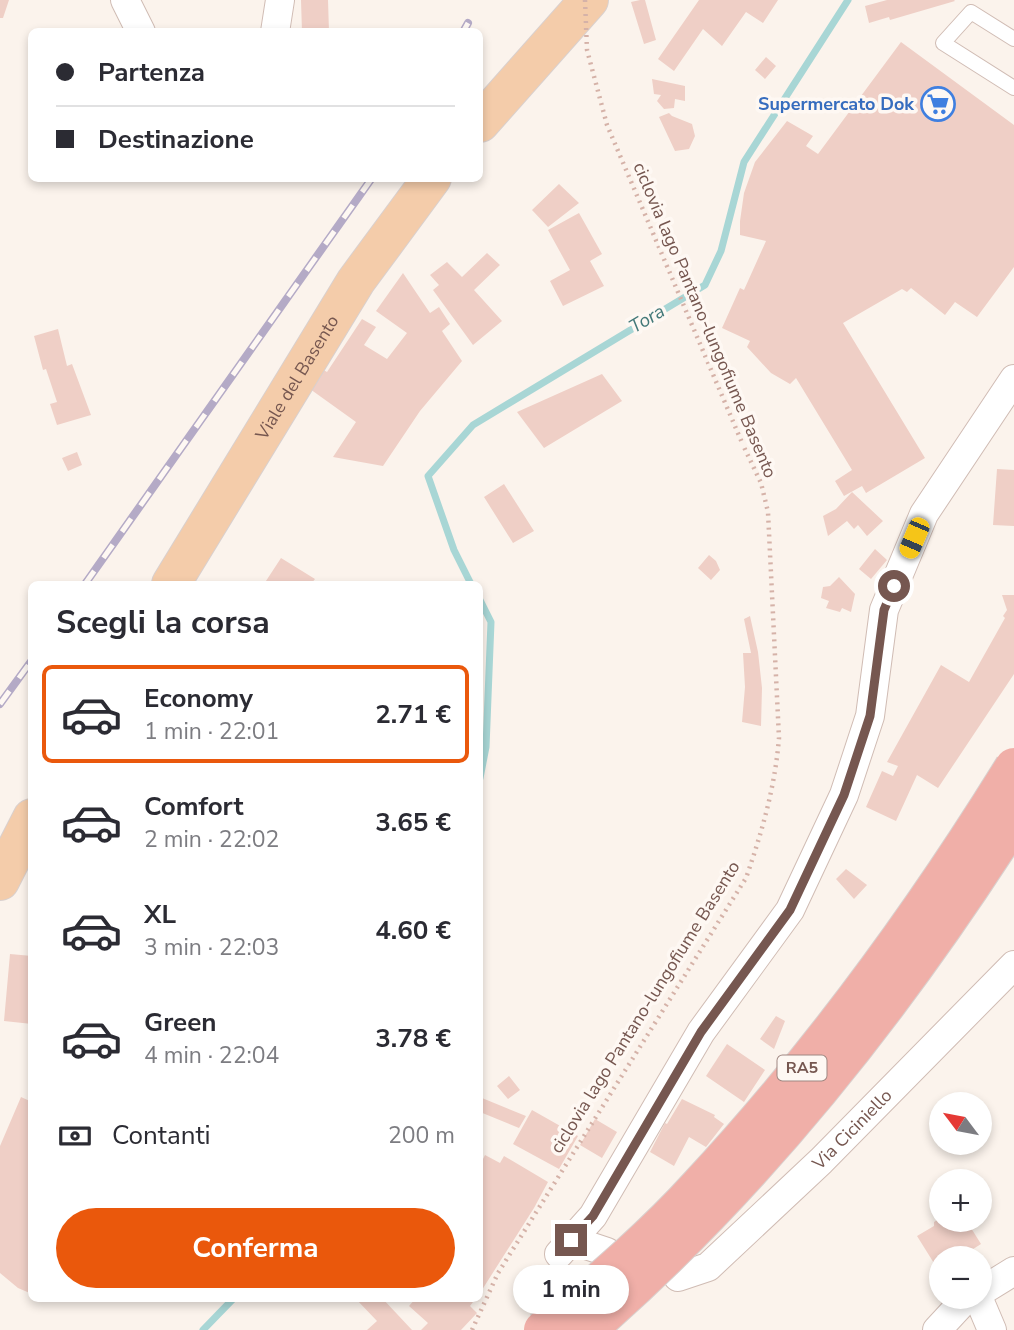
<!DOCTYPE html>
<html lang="it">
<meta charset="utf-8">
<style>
body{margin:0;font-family:"Nunito Sans",sans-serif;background:#f2f2f3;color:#2b2b33;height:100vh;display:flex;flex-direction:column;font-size:26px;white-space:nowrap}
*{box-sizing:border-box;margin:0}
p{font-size:23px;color:#7c7c81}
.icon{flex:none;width:38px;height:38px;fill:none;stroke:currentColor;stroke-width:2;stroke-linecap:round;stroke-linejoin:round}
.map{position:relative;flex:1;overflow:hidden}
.details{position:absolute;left:28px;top:581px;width:455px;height:721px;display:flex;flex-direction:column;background:#fff;border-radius:10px;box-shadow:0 4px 10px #0003}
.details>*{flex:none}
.guide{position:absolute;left:28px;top:28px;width:455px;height:154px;border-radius:10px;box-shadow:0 4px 10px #0003;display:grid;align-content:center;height:154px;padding:0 28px;background:#fff}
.needle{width:46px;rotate:302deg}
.tools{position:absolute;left:929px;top:1092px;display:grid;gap:14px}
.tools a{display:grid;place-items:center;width:63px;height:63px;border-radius:50%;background:#fff;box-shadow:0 4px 10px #0003;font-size:35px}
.end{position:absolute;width:32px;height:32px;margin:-16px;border:9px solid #765750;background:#fff;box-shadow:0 0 0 4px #fff}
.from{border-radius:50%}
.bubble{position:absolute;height:49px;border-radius:24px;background:#fff;box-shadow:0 4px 10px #0003;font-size:23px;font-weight:700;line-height:49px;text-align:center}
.car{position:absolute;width:21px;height:42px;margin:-21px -10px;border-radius:9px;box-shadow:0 0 5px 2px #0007;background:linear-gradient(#f5c518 24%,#345 0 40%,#f5c518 0 76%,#345 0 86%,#f5c518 0)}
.guide b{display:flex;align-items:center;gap:24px;height:66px;font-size:26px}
.guide b+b{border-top:2px solid #e1e1e2}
.guide i{width:18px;height:18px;background:#2b2b33}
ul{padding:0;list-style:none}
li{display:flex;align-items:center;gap:21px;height:98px;margin:0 14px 10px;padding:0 14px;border:4px solid transparent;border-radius:10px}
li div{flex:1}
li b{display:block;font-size:26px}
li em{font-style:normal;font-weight:700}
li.on{border-color:#ea580c}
li>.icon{width:63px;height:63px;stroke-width:1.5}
h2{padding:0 28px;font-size:32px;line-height:84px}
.pay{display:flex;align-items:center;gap:18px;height:77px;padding:0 28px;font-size:26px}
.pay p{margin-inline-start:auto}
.primary-button{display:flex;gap:14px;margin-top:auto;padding:14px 28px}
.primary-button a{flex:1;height:80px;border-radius:42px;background:#ea580c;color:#fff;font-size:28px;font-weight:700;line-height:80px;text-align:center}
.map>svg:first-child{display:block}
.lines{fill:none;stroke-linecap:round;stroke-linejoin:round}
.stream{stroke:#a8d6d5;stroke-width:7}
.building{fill:#efcfc6}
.service-casing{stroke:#d0bcb4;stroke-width:16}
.minor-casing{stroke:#d0bcb4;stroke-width:30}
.primary-casing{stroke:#d9d0ce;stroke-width:40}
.path{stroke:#d5b2a8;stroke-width:4.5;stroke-dasharray:2 5;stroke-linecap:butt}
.service{stroke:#fff;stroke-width:14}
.minor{stroke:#fff;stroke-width:28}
.primary{stroke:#f4ccaa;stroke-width:38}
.rail-casing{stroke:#b4aac6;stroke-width:8}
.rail{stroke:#fef8f3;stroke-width:5;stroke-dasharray:16;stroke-linecap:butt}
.motorway-bridge-casing{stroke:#d9d0ce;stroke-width:40;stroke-linecap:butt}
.path-bridge{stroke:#d5b2a8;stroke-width:4.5;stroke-dasharray:2 5;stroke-linecap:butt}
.motorway-bridge{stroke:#f0afa8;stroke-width:38}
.route{stroke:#765750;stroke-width:9}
.labels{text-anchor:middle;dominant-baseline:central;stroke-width:7;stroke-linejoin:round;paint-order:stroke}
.shield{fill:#fef8f3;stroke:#9f8781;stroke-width:2}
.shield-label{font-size:16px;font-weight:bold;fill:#765750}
.shop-label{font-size:18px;font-weight:bold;fill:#366cbe;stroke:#fef8f3;text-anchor:end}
.street-label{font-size:18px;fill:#765750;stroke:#fef8f3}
.water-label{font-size:19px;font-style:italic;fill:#447979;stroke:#fef8f3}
</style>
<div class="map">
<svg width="1014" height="1330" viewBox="0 0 1014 1330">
<rect width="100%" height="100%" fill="#fbf3ec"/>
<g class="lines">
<path class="stream" d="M471,584L454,550L428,476L473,425L705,285L721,251L744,162L848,0
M480,600L491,622L486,747L480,778
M203,1330L234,1298"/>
</g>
<path class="building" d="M0,0H9L3,18H0Z
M301,0H328L329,32H302Z
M640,0H645L656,40L644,44L631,2Z
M699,0H778L763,23L746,12L722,46L703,29L674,71L658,59Z
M887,0H954L955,1L890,20L889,17L869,23L865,6Z
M901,42L1014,125V267L977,317L955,302L945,315L911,288L907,292L902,289L843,323L925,458L866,493L862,486L844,496L835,481L852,470L796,378L790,384L771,373L747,347L750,341L722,328L740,288L744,290L766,241L740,235V221L744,193L755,162L787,121L813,136L806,146L818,154Z
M766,57L776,66L765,79L755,70Z
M652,79L685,86V101L675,99L674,108L664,109L657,101L661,95L654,94Z
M669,113L672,116L692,124L695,136L689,149L675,151L659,117Z
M559,184L579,203L548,227L532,210Z
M579,213L602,254L590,261L604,286L563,306L550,281L570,270L548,230Z
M487,253L500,265L474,290L502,321L473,345L433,290L439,285L430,275L447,262L462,277Z
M403,273L430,313L439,307L450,324L442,331L462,361L420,411L383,466L333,457L356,422L310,389L322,369L327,372L362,319L376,327L364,345L387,359L407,333L376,311Z
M58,329L67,366L72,364L91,415L57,425L50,404L57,402L46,369L43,370L34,336Z
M602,374L622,401L544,448L517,412Z
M77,452L82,465L68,471L62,458Z
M997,469L1014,470V526L993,525Z
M504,484L534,531L513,543L484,497Z
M852,492L883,521L867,536L858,525L854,529L847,521L828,536L823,516L836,509Z
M875,549L887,560L871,579L859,569Z
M709,555L716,561L720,570L711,580L698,568Z
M281,558L315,579L311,584H264Z
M839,577L855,594L851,612L842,608L840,612L826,608L829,601L821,598L823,587L830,586Z
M1002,595H1014V674L938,788L917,775L896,821L866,807L882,771L893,776L898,766L887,762L941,665L969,682L1005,618L1003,616L1007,610Z
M750,616L758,652L762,688L761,726L742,722L745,687L743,653H751L744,619Z
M846,869L867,885L854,899L836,879Z
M10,954L32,956V1024L4,1021Z
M776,1016L785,1021L774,1049L760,1039Z
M727,1044L765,1070L744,1102L706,1076Z
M509,1076L520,1090L508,1099L497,1086Z
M21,1097L32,1102V1294L18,1288L0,1273V1146Z
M482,1098L526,1116L519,1128L480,1112Z
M682,1099L715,1115L714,1117L724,1124L706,1147L689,1137L674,1166L650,1152L665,1123L667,1124Z
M532,1110L578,1136L559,1169L513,1144Z
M595,1119L617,1132L602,1158L580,1145Z
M485,1155L500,1163L504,1156L548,1182L534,1208L480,1293V1165Z
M942,1217V1220H966L981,1244L959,1258H942V1276L917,1236L934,1226V1222Z
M355,1298H382L412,1330H367L377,1321Z
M416,1298H476L470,1306L477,1313L461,1330H421L428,1323L409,1306Z"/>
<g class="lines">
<g class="service-casing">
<path id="service" d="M1014,39L971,12L943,43L1014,88"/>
</g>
<g class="minor-casing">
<g id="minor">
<path d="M125,0L141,32"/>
<path d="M275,32L280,0"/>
<path d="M571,1240L607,1252"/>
<path d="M559,1254L593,1216L701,1032L790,910L844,795L870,716L884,610L924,514L1014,379"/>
<path id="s1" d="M678,1277L708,1267L821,1161L1014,965"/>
<path d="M980,1292L1014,1271"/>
<path d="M978,1297L992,1330"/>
<path d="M937,1330L962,1303L972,1297"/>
</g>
</g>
<g class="primary-casing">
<g id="primary">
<path d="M480,123L589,0"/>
<path id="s2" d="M171,584L356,281L432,178"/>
<path d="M0,881L32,818"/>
</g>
</g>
<path class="path" d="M472,1330L498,1273L746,878C762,832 775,787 779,738L768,512L761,483L743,445"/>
<use href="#service" class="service"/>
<use href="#minor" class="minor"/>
<use href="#primary" class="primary"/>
<g class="rail-casing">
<path id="rail" d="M463,32L468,23
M85,584L372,178
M0,704L32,660"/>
</g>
<use href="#rail" class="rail"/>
<g class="motorway-bridge-casing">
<path id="motorway-bridge" d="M543,1330C597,1284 652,1238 699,1186C818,1058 922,916 1014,767
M587,1330C756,1183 894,1008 1014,820"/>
</g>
<path class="path-bridge" d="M585,0L587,50L607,125L743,445"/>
<use href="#motorway-bridge" class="motorway-bridge"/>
</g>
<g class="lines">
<path class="route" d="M571,1240L593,1216L701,1032L790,910L844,795L870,716L884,610L894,586"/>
</g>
<defs>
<g id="supermarket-ring" transform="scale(1.75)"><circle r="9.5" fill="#fef8f3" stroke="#3f7fe0" stroke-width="1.5"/><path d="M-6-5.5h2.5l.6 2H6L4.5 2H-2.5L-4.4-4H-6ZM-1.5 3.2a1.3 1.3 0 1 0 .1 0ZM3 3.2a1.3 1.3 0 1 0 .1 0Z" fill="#3f7fe0"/></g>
</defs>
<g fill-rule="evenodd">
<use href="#supermarket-ring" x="938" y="104"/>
</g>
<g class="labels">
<rect class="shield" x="777.5" y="1055.5" width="49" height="25" rx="5"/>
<g class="shield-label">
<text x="802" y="1068">RA5</text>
</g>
<g class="shop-label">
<text x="914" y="104">Supermercato Dok</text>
</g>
<g class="street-label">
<text transform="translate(705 320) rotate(67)">ciclovia lago Pantano-lungofiume Basento</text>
<text stroke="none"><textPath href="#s2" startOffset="242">Viale del Basento</textPath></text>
<text transform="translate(645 1007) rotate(-58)">ciclovia lago Pantano-lungofiume Basento</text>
<text stroke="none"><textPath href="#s1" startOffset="231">Via Ciciniello</textPath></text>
</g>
<g class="water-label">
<text transform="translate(647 319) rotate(-31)">Tora</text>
</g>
</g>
</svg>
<div class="tools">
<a><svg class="needle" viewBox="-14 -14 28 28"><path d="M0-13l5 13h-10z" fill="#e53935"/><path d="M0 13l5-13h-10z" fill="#7c7c81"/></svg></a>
<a>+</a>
<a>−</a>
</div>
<i class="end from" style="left:894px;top:586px"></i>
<i class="end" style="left:571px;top:1240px"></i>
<div class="bubble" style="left:513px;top:1265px;width:116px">1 min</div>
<i class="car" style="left:914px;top:538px;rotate:203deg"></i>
<div class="guide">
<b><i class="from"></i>Partenza</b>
<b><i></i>Destinazione</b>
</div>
<section class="details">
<h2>Scegli la corsa</h2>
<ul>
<li class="on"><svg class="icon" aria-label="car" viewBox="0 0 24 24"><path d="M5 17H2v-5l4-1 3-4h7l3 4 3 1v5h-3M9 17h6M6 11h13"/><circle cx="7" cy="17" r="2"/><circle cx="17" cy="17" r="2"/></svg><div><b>Economy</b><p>1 min · 22:01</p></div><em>2.71 €</em></li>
<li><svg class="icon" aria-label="car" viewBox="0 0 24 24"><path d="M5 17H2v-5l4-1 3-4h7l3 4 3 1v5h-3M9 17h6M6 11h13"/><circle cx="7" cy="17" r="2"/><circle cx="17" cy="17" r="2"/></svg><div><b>Comfort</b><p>2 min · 22:02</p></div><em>3.65 €</em></li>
<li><svg class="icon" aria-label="car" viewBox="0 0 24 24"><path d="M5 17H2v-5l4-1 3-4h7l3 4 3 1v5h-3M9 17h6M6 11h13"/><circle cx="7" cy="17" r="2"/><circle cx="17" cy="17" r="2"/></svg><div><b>XL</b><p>3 min · 22:03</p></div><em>4.60 €</em></li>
<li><svg class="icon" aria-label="car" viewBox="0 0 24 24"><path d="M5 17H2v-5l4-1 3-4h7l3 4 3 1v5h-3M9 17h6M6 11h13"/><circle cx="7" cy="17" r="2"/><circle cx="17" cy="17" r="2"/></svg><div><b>Green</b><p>4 min · 22:04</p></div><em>3.78 €</em></li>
</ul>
<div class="pay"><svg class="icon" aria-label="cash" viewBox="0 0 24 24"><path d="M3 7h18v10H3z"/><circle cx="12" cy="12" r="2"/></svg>Contanti<p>200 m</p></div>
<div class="primary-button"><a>Conferma</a></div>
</section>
</div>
